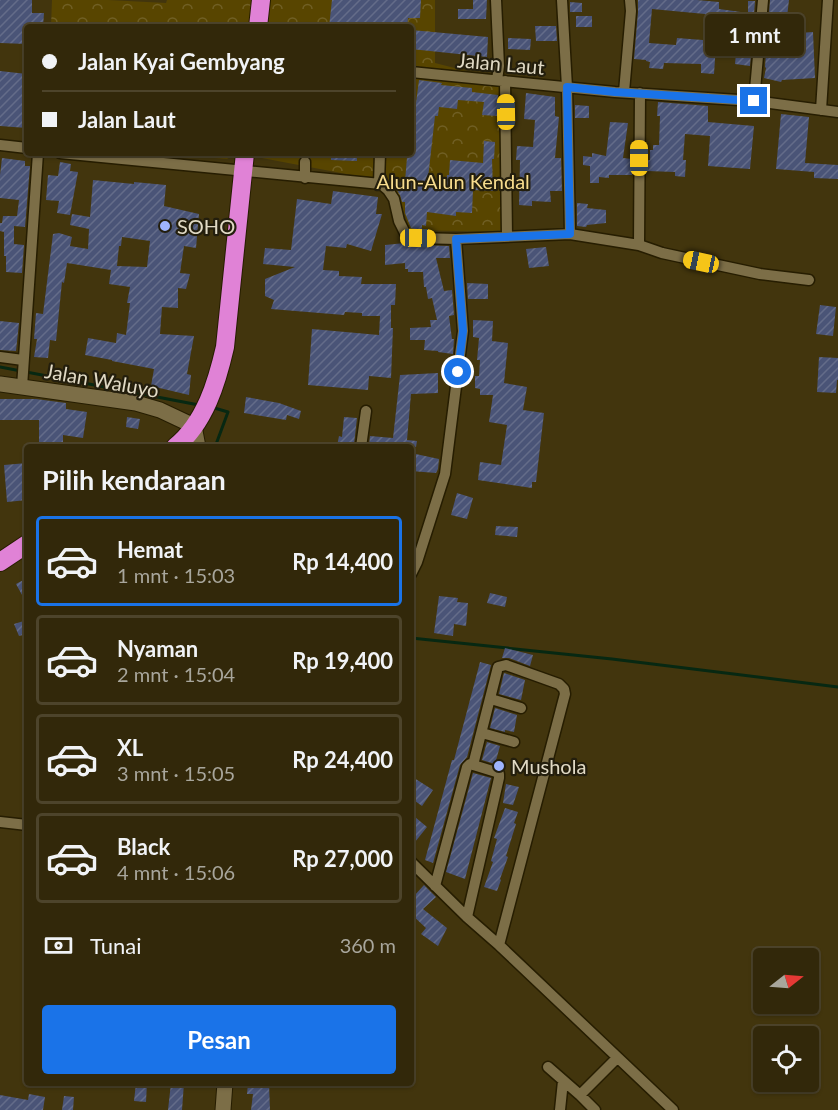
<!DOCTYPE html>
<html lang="id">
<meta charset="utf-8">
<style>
body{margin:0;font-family:Lato,sans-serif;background:#3a3013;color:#f1f3f6;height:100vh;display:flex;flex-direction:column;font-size:22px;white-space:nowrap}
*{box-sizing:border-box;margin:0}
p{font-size:20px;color:#a8a69c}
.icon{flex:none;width:33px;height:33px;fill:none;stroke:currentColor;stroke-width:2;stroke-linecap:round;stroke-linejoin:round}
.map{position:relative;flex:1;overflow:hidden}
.details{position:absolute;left:24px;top:444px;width:390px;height:642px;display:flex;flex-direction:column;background:#32280a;border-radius:6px;box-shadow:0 2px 4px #0004,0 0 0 2px #4d442b}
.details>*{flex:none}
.banner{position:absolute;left:24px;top:24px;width:390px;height:132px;border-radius:6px;box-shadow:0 2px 4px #0004,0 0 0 2px #4d442b;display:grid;align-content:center;height:132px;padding:0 18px;background:#32280a}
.needle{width:39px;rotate:73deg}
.tools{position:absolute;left:753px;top:948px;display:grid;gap:12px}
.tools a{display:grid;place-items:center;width:66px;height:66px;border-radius:6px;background:#32280a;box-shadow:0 2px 4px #0004,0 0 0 2px #4d442b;font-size:30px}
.end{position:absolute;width:27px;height:27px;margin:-14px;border:8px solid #1a73e8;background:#fff;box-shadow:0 0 0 3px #fff}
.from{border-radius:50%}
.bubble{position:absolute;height:42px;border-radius:6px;background:#32280a;box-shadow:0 2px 4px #0004,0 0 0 2px #4d442b;font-size:20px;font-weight:700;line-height:42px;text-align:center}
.car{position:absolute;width:18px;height:36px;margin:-18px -9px;border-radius:8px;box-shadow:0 0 4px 2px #0007;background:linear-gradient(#f5c518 24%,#345 0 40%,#f5c518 0 76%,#345 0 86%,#f5c518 0)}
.banner b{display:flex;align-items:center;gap:21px;height:57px;font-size:22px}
.banner b+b{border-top:2px solid #4d442b}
.banner i{width:15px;height:15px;background:#f1f3f6}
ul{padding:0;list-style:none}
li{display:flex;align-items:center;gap:18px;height:90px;margin:0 12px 9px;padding:0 6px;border:3px solid #4d442b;border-radius:6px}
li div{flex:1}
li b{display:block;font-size:22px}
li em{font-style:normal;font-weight:700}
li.current{border-color:#1a73e8}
li>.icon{width:54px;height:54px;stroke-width:1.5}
h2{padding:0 18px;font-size:27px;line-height:72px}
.pay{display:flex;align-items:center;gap:15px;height:66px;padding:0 18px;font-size:22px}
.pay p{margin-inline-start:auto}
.button{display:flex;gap:12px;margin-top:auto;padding:12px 18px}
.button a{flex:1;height:69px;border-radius:6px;background:#1a73e8;color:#fff;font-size:24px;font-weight:700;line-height:69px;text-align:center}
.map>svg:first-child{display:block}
.park{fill:url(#park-crowns)}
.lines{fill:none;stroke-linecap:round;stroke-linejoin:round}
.stream{stroke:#072812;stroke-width:3}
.building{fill:url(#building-hatch);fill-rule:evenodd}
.street-casing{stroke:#261d01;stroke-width:13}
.secondary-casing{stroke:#261d01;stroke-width:17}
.highway-casing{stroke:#261d01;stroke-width:20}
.street{stroke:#7c6e47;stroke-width:10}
.secondary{stroke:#7c6e47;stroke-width:15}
.highway{stroke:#e082d6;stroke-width:18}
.route{stroke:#1a73e8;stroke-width:8}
.poi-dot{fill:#9eb4fd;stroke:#231e0d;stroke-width:2}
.labels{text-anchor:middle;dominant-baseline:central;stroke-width:4.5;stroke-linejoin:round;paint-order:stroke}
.street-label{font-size:20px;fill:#e1dac5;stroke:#231e0d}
.park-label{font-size:20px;fill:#f7dc8d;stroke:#231e0d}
.poi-label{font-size:20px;fill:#e1dac5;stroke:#231e0d;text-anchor:start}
</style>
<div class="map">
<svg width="838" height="1110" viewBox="0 0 838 1110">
<defs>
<pattern id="park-crowns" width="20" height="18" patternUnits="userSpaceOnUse" patternTransform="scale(1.5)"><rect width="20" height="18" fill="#584500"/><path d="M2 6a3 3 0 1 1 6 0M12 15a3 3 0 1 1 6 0" fill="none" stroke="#705f24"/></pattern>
<pattern id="building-hatch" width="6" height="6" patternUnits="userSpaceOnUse" patternTransform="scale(1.5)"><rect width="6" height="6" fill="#4a5477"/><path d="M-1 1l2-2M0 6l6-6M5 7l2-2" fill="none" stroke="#646c89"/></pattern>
</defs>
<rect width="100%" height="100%" fill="#42350d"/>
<path class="park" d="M52,0H108L166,3L167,0H435V63L505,81L502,232L410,230L393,182L341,173L235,153L227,159L155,153H411V27H51Z"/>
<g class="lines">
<path class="stream" d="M0,367L199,405
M211,407L228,412L215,447
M411,638L612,659L838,687"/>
</g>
<path class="building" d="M0,0H32V13H44L43,27H27V44L0,43Z
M332,0H421L420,18H408L407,27H329Z
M473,0H487L486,19H458V9H473Z
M638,0H697L719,2V9L748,13V1H755L750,66L735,64L738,32L717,30L714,74L701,73V64L664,63L663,69L649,68L650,62L646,61V60L634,59L638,12ZM652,9L705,14L703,40L677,38L676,45L649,43Z
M770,0H789L785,34L813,32L815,78L782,80L781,82L764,78L766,68L765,67Z
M570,2L582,3V12H570Z
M576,16H592V27H576Z
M535,26H556L557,41H536Z
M411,30L488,37L487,57L411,49Z
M508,38L531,39L530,50L508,49Z
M0,71L27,74V128L0,126Z
M419,80L442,83L441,85L472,88V92L498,95L497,116L482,115L484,102L458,100L457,109L439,107L438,116H435L427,187L446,189L447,175H449L450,160L483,163L484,141L495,142L494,159H492L493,191L473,190L472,213L456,212V216L427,212L426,226L422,225V231L411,228L405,213V202H402L400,195L393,184V182H405L407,157H411V103H416Z
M526,93L555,97V116L559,117L555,158H561L562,191H550L551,202L532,201V206L519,205L520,160H516L517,146L533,147L535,120L524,119Z
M658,102L708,106V122L754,126L750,169L708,166L710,136L685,134L683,160H686L685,177L675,176V172L647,171V160H650V150H653V145H659L660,116H657Z
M575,105L589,106V118H575Z
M781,114L809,117L805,163L838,165V179L814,178V172L776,169Z
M610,122L628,123L623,158L632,159V175H609V178L599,177V183H590V166L583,165V156L592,157V153L606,156Z
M331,153H357V161L331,160Z
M2,158L25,161V166H30L25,227L14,226V244L24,245L22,273L6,272V256H4V232L0,231V223H2L3,216H17L19,200L0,198V175Z
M60,162L71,164L70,171L78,172L70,215L57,213L59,201L46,200L48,175L58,176Z
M93,180L134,184V182L166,185L164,206L199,214L196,248L184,246L180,273L190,274L186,289L178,288V308L162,307L160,334L194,336L187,374L191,375L189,395L151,386L154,369L112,361V360L85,355L88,338L116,343L117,333L126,335L130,303H127L130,287L109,284L111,270L67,263L64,283L62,282L56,341L50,340L48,358L34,357L37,339H34L36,313L43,314L53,234L59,233L72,237L70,246L88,249L89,229L70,225L72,214L90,217ZM122,237L150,241L147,267L117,266L119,246H121Z
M333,191L378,197L376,214H382L371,251L347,244L346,248L326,246L323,270L339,271V276L362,277L361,284H396L395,305H391V328H393L391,378L369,376L368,390L308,385L312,329L379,335L380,316H362V313L345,312L344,315L271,309L274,300L265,296V279L295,267L263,264L265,248L291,250L297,199L331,204Z
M577,203L588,204L587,208L606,210V223L587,225L586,227L577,226Z
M405,242L418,245L449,246L450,258H436L444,291L452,290L454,315L449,316L452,339H454L453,354L438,352V351L424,350L425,340H410V328L431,327L430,320H437L432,298L428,299L426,287H424L423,272H408V269H405V263L385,265V245L405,243Z
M546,247L549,266L529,268L526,249Z
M467,283L488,284V299H468Z
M820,305L836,307L833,336L816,334Z
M473,320L493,321L492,341L508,343L504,383L527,387L523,410L544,413L536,482H532V488L478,480L480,462L501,465L507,425L489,422L493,395H480V389L475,388V376H479L480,360H477L479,338L473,337Z
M0,321L19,323L16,351L0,350Z
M819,357L838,358V380H837L836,393L817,392Z
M438,373V393L411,394L407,440L417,441L416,447L369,446L370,436L393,438L400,375Z
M246,397L279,403L301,411L299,419L287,415L286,420L244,413Z
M0,399H36L66,403V409L87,412L83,438L63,435V447H45V445H39V420H0Z
M127,417L140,419L138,429L126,427Z
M344,417L357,418L354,444H352V447L337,446L339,436L342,437Z
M411,453L439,459L438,469L436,473L411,471Z
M27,463V500L7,502L4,465Z
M457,493L473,498L467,519L451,515Z
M496,526L518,527L517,537L495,535Z
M27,578V604L16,584Z
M490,593L507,597L505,607L487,603Z
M439,596L458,598L457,602L468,603L466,626L454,624L453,636L434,633Z
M27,620V634L19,636L14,624Z
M505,648L533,655L530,666L509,658H502Z
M480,662L491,665L467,757L460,765L433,863L425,860L452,760H454Z
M504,673L525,680L521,700L499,694Z
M495,708L517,715L514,732L505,730V732L490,728Z
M487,742L500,746L495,764L482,760Z
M473,773L491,778L465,879L446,872Z
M411,776L433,790L422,806L411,798Z
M506,784L519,787L513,805L503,803Z
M505,808L518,812L514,823L516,824L506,856L508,857L500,879L501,880L497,891L484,887L493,862L491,861L497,839L494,838Z
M415,817L427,827L411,847V821Z
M424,885L436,897L423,909L447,928L438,946L421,934L426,928L411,914V903L416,898L414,896Z
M136,1083H147L146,1102L134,1101Z
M171,1083H184L182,1110H168Z
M248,1083H269L270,1110H251L253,1094H247Z
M29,1094L45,1097L43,1110H0V1095L28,1100Z
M64,1096L74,1097L73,1110H62Z"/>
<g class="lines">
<g class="street-casing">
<path id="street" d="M496,0L499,66L497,80
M562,0L567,87L570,234
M411,72L615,92L754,101L838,112
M505,81L507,237
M624,92L631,11L630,0
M754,101L763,0
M821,110L828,0
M0,145L27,148
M60,153L381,184L388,190L394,199L399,221L405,233L410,236L418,238L456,239L570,234L639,245L662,253L760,274L809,280
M305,162V178
M379,184L380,153
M639,245L640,93
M0,357L23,360
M22,387L38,153
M361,447L366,411
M411,574L417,562L445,474L463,331L456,239
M491,699L521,708
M482,733L514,742
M473,765L498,667L506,665L559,684L564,689L565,694L499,945
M0,822L27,825
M411,862L467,917L499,945L673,1110
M435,886L467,767L470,764L496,772L499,774V778L467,917
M548,1067L580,1095
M560,1110L563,1081
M595,1110L580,1095L617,1058"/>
</g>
<g class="secondary-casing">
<path id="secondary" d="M0,384L136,403L160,410L194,426L198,447
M223,1110L225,1083"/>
</g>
<g class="highway-casing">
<path id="highway" d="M258,27L261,0
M175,447C205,423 217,382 225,347L245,153
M0,562L27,544"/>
</g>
<use href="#street" class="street"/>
<use href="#secondary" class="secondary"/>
<use href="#highway" class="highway"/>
</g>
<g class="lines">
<path class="route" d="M458,372L463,331L456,239L570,234L567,87L615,92L754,101"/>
</g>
<g class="poi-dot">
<circle cx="165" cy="226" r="6"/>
<circle cx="499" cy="766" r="6"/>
</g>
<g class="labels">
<g class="street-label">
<text transform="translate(501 63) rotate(5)">Jalan Laut</text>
<text transform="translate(102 380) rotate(10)">Jalan Waluyo</text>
</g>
<g class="park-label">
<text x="453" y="181">Alun-Alun Kendal</text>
</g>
<g class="poi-label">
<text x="177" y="226">SOHO</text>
<text x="511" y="766">Mushola</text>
</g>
</g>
</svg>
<div class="tools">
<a><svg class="needle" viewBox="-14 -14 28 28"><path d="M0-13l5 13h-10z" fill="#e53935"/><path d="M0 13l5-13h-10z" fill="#a8a69c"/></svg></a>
<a><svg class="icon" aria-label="locate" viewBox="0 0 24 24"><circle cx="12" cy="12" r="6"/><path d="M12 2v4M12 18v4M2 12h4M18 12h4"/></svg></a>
</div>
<i class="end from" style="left:458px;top:372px"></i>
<i class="end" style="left:754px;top:101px"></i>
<div class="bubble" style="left:705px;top:14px;width:99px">1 mnt</div>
<i class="car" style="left:506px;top:112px;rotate:359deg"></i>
<i class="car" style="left:639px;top:158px;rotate:0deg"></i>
<i class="car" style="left:418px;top:238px;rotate:91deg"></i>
<i class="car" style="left:701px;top:262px;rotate:282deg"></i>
<div class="banner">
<b><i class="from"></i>Jalan Kyai Gembyang</b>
<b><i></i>Jalan Laut</b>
</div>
<section class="details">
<h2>Pilih kendaraan</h2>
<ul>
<li class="current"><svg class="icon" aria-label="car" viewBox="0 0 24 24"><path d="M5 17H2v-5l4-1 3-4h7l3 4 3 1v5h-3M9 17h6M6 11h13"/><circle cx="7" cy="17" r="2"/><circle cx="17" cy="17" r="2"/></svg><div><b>Hemat</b><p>1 mnt · 15:03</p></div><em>Rp 14,400</em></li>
<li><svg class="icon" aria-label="car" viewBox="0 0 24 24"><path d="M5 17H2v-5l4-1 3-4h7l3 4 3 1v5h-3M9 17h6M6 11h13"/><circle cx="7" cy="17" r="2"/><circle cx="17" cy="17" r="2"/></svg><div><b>Nyaman</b><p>2 mnt · 15:04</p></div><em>Rp 19,400</em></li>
<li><svg class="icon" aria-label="car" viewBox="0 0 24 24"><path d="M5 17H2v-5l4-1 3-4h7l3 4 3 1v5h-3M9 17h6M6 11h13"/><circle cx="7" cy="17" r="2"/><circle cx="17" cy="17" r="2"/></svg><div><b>XL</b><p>3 mnt · 15:05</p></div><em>Rp 24,400</em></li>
<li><svg class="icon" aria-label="car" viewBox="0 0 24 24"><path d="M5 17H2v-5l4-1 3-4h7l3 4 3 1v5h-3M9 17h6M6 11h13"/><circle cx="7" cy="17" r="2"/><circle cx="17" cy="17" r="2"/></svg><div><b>Black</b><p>4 mnt · 15:06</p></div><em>Rp 27,000</em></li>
</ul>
<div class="pay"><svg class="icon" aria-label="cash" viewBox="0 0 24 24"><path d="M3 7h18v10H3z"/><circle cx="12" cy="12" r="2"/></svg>Tunai<p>360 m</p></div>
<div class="button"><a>Pesan</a></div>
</section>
</div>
